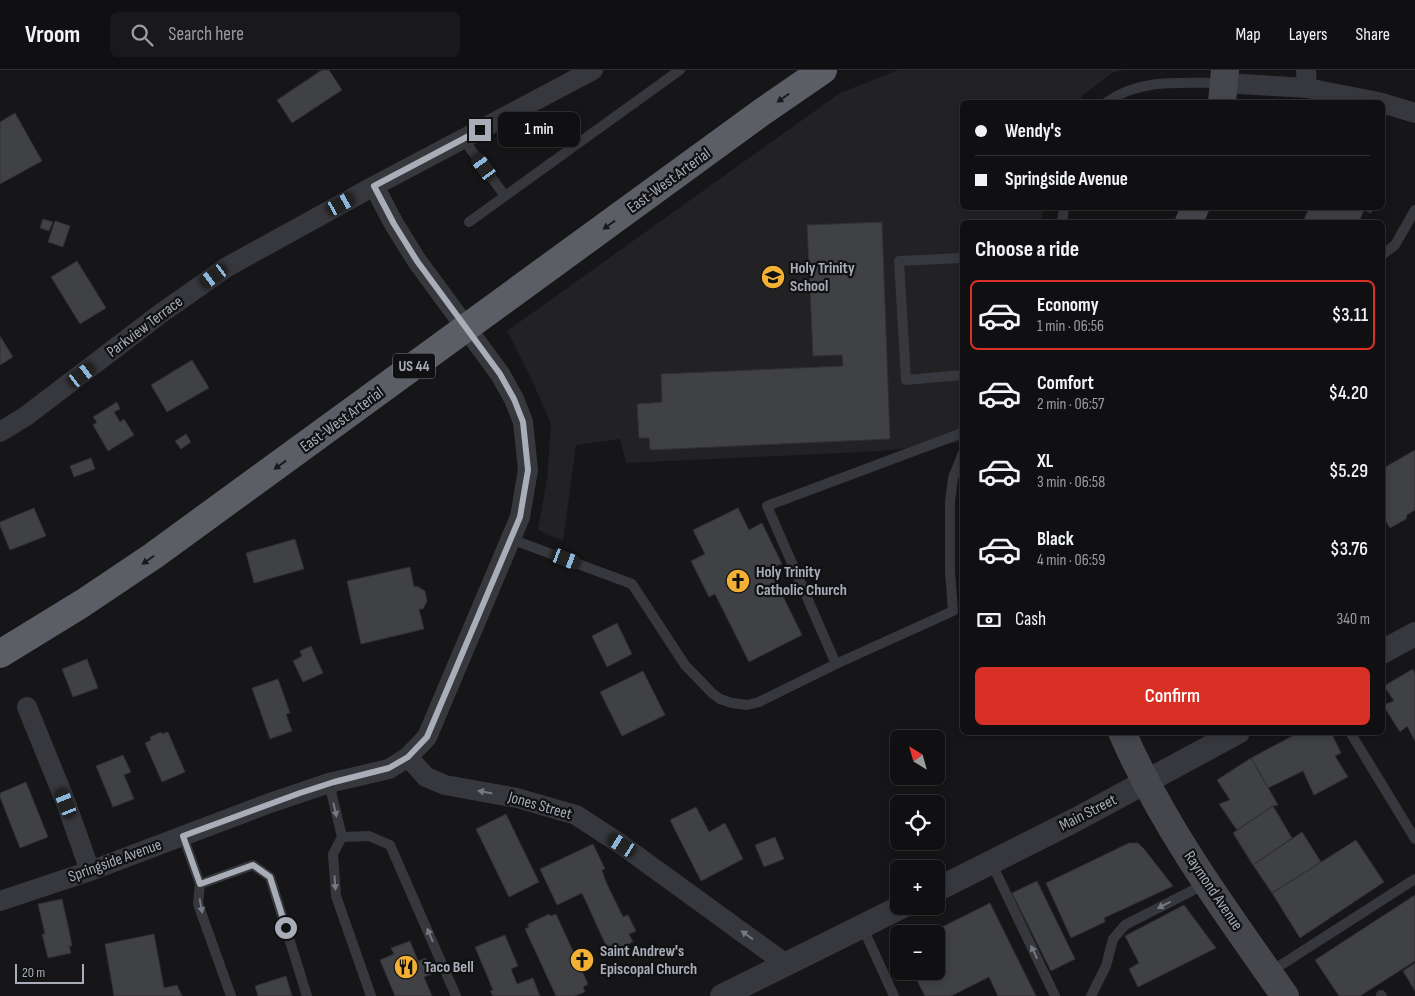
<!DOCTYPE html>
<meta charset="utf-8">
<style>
body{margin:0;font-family:"Sofia Sans Condensed",sans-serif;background:#19191b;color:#f1f3f6;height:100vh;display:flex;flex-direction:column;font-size:19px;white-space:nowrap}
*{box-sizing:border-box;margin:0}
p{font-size:16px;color:#9c9d9f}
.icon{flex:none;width:28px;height:28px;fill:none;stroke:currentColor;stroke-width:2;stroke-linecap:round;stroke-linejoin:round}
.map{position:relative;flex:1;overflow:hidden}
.sheet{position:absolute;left:960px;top:150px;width:425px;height:515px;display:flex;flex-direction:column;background:#101012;border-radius:8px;box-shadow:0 2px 8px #0003,0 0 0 1px #303032}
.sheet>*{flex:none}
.banner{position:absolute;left:960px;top:30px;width:425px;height:110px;border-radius:8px;box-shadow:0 2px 8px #0003,0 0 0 1px #303032;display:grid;align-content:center;height:110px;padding:0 15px;background:#101012}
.needle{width:32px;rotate:323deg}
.tools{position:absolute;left:890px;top:660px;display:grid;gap:10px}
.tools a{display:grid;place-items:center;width:55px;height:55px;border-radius:8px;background:#101012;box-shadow:0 2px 8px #0003,0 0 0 1px #303032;font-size:25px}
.scale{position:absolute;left:15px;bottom:12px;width:69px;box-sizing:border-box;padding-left:5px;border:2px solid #a8adb8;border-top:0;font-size:14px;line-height:18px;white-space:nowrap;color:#a8adb8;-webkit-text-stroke:4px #111113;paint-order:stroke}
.end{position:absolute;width:22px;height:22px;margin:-11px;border:6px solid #a8adb8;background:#111;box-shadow:0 0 0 2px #111}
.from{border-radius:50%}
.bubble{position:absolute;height:35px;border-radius:8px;background:#101012;box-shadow:0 2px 8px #0003,0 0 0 1px #303032;font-size:16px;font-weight:600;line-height:35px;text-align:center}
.car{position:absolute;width:15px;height:30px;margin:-15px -8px;border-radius:6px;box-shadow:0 0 4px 1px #0007;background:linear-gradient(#222 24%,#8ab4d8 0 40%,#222 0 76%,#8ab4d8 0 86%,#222 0)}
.banner b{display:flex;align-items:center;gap:18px;height:48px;font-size:19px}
.banner b+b{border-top:1px solid #303032}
.banner i{width:12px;height:12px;background:#f1f3f6}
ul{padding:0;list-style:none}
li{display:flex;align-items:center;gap:15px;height:70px;margin:0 10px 8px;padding:0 5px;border:2px solid transparent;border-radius:8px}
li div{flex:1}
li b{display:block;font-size:19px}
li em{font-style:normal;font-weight:600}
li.on{border-color:#d93025}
li>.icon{width:45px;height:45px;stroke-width:1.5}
h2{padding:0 15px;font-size:22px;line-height:60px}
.pay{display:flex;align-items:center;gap:12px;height:55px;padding:0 15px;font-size:19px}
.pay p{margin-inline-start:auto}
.primary-button{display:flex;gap:10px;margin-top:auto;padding:10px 15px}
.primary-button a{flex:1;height:58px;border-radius:8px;background:#d93025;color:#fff;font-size:20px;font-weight:600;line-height:58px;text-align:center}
header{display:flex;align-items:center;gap:30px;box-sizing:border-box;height:70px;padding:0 25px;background:#101012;border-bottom:1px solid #303032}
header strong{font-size:24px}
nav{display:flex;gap:28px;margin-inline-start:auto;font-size:18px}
.search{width:350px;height:45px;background:#19191b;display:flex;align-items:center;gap:12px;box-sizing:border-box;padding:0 18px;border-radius:8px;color:#9c9d9f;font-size:19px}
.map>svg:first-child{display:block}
.built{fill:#222225}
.building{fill:#404145;stroke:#303034}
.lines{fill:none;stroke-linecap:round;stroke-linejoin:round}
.service{stroke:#37383d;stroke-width:10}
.minor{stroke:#37383d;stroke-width:20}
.tertiary{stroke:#37383d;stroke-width:24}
.secondary{stroke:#45474d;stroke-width:28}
.trunk{stroke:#5b5e65;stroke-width:28}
.oneway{fill:#18191b}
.oneway2{fill:#757881}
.route{stroke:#a8adb8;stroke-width:6}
.labels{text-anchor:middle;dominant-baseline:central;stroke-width:4.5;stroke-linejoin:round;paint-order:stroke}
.shield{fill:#111113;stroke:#7b7e86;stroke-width:1}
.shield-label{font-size:15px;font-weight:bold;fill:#a8adb8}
.street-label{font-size:16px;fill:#a8adb8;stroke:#111113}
.poi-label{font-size:16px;font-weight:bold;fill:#a8adb8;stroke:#111113;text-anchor:start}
</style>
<header>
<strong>Vroom</strong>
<div class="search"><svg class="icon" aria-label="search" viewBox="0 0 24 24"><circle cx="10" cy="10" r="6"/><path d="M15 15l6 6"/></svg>Search here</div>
<nav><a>Map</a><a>Layers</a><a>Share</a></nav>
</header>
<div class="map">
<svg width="1415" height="926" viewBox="0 0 1415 926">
<rect width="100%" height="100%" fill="#161618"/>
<path class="built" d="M898,0H1123L1112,3L1082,26L1078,32H962V138H1043L1042,152H962V372L882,381L626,393L620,369L576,375L563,471L538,460L547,409L551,354L531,308L507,261L840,23Z"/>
<path class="building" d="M322,0H329L342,20L292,53L277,30Z
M15,43L42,91L0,114V52Z
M1309,138H1373L1371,143L1364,140L1359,152H1303Z
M43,149L53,152L49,161L40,158Z
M55,151L70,156L63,177L48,172Z
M882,152L890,369L650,380L649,368H639L637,334L662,332L661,304L843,296L842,285L813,286L807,155Z
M77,191L106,238L80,254L51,207Z
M0,266L13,287L0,295Z
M192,290L209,318L167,342L151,315Z
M117,332L120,339L114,342L120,352L124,349L134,365L108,381L93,355L97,352L93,347Z
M186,364L191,372L181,379L175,371Z
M1415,380V440L1407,445L1406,449L1390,458L1382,445V399Z
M91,388L95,399L74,407L70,396Z
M34,438L46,466L10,480L0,456V452Z
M738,438L749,460L762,453L782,494L769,498L802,565L749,592L715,524L709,527L691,491L705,484L693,460Z
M295,469L304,499L254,513L246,483Z
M410,497L414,517L417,516L425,521L427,531L423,539H419L424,559L361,574L347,511Z
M617,553L632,584L607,597L592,566Z
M311,576L323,603L303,612L293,591L302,586L300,581Z
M87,589L98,618L73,627L62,599Z
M1413,599L1415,604V671L1407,656L1400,662L1383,635L1394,631L1384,616Z
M643,601L665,645L622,666L600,622Z
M278,609L290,643L286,644L292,661L270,669L252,618Z
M161,662L162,664L168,662L185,702L162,712L145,673L151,670L150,667Z
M1300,662H1331L1341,683L1335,686L1348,707L1314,725L1303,701L1268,718L1251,688Z
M123,685L131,702L124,705L134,729L113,737L96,696Z
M1251,688L1278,735L1273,736L1237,760L1219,734L1230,730L1217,710Z
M26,712L48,767L20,778L0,727V723Z
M1273,736L1292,768L1253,795L1233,763Z
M696,737L709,762L725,753L743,789L701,811L670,750Z
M506,744L539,812L509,827L476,759Z
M1302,762L1321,792L1272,823L1253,795Z
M775,767L784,789L764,797L755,775Z
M1356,770L1384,812L1300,868L1272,823Z
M1129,773H1138L1144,779L1173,816L1104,848L1105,852L1071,868L1046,813Z
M593,774L605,799L602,800L606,812L623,847L628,845L636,861L629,864L633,872L626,875L630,883L621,887L617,878L609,882L582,823L557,835L540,799Z
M1037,811L1075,889L1051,901L1012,823Z
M1415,825V891L1360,926H1339L1315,890Z
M62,829L69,860L72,876H69L71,883L48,888L42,864H45L38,834Z
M990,833L1036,926H998L989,907L951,926H925L912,901H936V864H928Z
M1184,835L1216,878L1138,917L1129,899L1139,893L1125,866Z
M549,844L550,846L556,844L588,914L583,917L585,922L575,926H556L525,859L529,857L528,854Z
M154,864L164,918L177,915L182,926H114L105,874Z
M505,865L518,896L511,899L517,914L533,908L540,926H493L490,921L493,920L475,877Z
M410,871L418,891L426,888L432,904L424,907L432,926H395L380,890L394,884L391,878Z
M1415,893V921L1403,901Z
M286,906L292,926H258L255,916Z"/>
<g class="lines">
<path class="service" d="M1107,32C1140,8 1183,13 1222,13
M463,69L505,126L680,0
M469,152L505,126
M1062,152L1064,138
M1382,185L1395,175L1415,140
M962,188L899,191L906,310L962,305
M511,469L632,514L685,595L712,623L720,629L732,633L747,635L759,632L836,594L953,541L950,501V432L953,408L962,385
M836,594L767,436L962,363
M1350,662L1415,769
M329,713L342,767L333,784L336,826L371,926
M183,766L200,814
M342,767L369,766L390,775L456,926
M991,792L1055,926
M862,856L894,926
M1270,902L1415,809
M1381,925L1382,926
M231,926L198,834L200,814L253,795L270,807L307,926
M1091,926L1106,896L1113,869L1125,855L1207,813"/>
<path class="minor" d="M1306,0L1307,18
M1224,13L1307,18L1378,32
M1382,33L1415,43
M0,362L26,346L160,244L227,197L374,116L593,0
M27,637L66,733L90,801
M408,687L426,707L445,715L517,728L576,745L622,775L786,894
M0,831L90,801L270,733L329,713L389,699L408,687L427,667L520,447L528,400L523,352L514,329L500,304L417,191L394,154L374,116"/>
<path class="tertiary" d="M1382,582L1415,564
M936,820L1077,749L1238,662
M722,926L903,836"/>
<path class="secondary" d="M1222,32L1225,0
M1189,152L1195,138
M1122,662C1163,757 1226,842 1285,926"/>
<path class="trunk" d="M0,584L83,533L153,486L762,42L823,0"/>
</g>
<defs><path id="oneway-solid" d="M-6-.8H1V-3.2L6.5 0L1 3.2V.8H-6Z" transform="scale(1.25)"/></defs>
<g class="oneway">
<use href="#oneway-solid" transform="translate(783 28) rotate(145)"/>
<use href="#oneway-solid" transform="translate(609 155) rotate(144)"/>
<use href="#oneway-solid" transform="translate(280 395) rotate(144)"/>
<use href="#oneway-solid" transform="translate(148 490) rotate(145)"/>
</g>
<g class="oneway2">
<use href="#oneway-solid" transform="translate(485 722) rotate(-169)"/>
<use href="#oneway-solid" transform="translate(335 740) rotate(77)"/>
<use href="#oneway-solid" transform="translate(335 813) rotate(86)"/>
<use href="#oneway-solid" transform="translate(1164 835) rotate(153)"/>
<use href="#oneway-solid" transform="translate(201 836) rotate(79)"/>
<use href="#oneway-solid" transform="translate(430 865) rotate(-113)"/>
<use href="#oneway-solid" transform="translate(747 865) rotate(-144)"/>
<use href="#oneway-solid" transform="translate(1034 882) rotate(-115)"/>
</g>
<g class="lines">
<path class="route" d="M286,858L270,807L253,795L200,814L183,766L300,723L334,712L389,698L408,687L427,667L520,447L528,400L523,352L514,329L500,304L417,191L394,154L374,116L480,60"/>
</g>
<defs>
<g id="school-disc" transform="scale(1.25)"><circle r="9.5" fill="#f2b134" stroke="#111113"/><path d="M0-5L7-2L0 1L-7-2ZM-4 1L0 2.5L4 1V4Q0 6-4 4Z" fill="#111"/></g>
<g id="church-disc" transform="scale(1.25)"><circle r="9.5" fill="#f2b134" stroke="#111113"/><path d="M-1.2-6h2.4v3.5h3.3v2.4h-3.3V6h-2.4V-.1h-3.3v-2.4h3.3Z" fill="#111"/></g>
<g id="restaurant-disc" transform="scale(1.25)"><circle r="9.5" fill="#f2b134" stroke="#111113"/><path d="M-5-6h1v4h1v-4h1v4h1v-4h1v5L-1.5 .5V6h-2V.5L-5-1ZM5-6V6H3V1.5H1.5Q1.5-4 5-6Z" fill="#111"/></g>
</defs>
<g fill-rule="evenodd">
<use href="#school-disc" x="773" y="207"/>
<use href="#church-disc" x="738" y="511"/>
<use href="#church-disc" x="582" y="890"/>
<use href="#restaurant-disc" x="406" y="897"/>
</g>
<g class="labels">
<rect class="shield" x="393" y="283.5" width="42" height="25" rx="4"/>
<g class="shield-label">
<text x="414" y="296">US 44</text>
</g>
<g class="street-label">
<text transform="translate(669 111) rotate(-36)">East-West Arterial</text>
<text transform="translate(145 257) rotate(-37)">Parkview Terrace</text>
<text transform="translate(342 350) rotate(-36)">East-West Arterial</text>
<text transform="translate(540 736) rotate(16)">Jones Street</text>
<text transform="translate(1088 743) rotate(-27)">Main Street</text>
<text transform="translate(115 791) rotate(-20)">Springside Avenue</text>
<text transform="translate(1213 821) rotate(56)">Raymond Avenue</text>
</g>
<g class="poi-label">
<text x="790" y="198">Holy Trinity<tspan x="790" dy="18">School</tspan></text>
<text x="756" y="502">Holy Trinity<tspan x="756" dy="18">Catholic Church</tspan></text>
<text x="600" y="881">Saint Andrew's<tspan x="600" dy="18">Episcopal Church</tspan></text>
<text x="424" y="897">Taco Bell</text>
</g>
</g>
</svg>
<div class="tools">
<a><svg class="needle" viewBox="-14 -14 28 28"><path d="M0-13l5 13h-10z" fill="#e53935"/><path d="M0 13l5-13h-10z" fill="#9c9d9f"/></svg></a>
<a><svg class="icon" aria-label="locate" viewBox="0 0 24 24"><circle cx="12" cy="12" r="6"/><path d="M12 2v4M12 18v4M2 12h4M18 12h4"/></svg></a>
<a>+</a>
<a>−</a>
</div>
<div class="scale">20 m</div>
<i class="end from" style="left:286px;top:858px"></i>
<i class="end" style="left:480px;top:60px"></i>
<div class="bubble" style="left:498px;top:42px;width:82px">1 min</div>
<i class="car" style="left:484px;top:97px;rotate:324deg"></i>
<i class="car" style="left:341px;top:134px;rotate:61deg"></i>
<i class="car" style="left:214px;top:206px;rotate:234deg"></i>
<i class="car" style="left:82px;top:305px;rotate:52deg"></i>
<i class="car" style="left:566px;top:489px;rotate:111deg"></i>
<i class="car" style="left:66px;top:733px;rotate:338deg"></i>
<i class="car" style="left:622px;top:775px;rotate:302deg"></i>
<div class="banner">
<b><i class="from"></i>Wendy's</b>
<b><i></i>Springside Avenue</b>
</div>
<section class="sheet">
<h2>Choose a ride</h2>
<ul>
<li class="on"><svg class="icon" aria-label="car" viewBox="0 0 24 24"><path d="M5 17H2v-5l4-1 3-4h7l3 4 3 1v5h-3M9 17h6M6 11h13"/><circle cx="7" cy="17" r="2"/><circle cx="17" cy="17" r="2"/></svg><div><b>Economy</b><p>1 min · 06:56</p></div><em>$3.11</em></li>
<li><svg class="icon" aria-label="car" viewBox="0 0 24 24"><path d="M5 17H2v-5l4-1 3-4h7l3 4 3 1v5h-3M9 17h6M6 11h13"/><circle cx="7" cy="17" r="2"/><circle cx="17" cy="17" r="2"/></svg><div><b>Comfort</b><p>2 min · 06:57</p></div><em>$4.20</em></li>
<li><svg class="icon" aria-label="car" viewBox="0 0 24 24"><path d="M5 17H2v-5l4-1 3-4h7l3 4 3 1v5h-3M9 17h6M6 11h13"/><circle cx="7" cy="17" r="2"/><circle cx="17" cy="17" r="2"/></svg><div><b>XL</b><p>3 min · 06:58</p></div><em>$5.29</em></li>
<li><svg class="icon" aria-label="car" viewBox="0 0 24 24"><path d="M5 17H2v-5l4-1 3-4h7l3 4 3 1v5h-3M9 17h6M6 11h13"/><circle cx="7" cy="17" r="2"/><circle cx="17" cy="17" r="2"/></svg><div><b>Black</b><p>4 min · 06:59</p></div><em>$3.76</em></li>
</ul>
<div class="pay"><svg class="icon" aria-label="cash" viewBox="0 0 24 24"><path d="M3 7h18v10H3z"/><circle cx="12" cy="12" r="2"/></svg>Cash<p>340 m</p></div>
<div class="primary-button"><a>Confirm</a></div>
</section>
</div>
